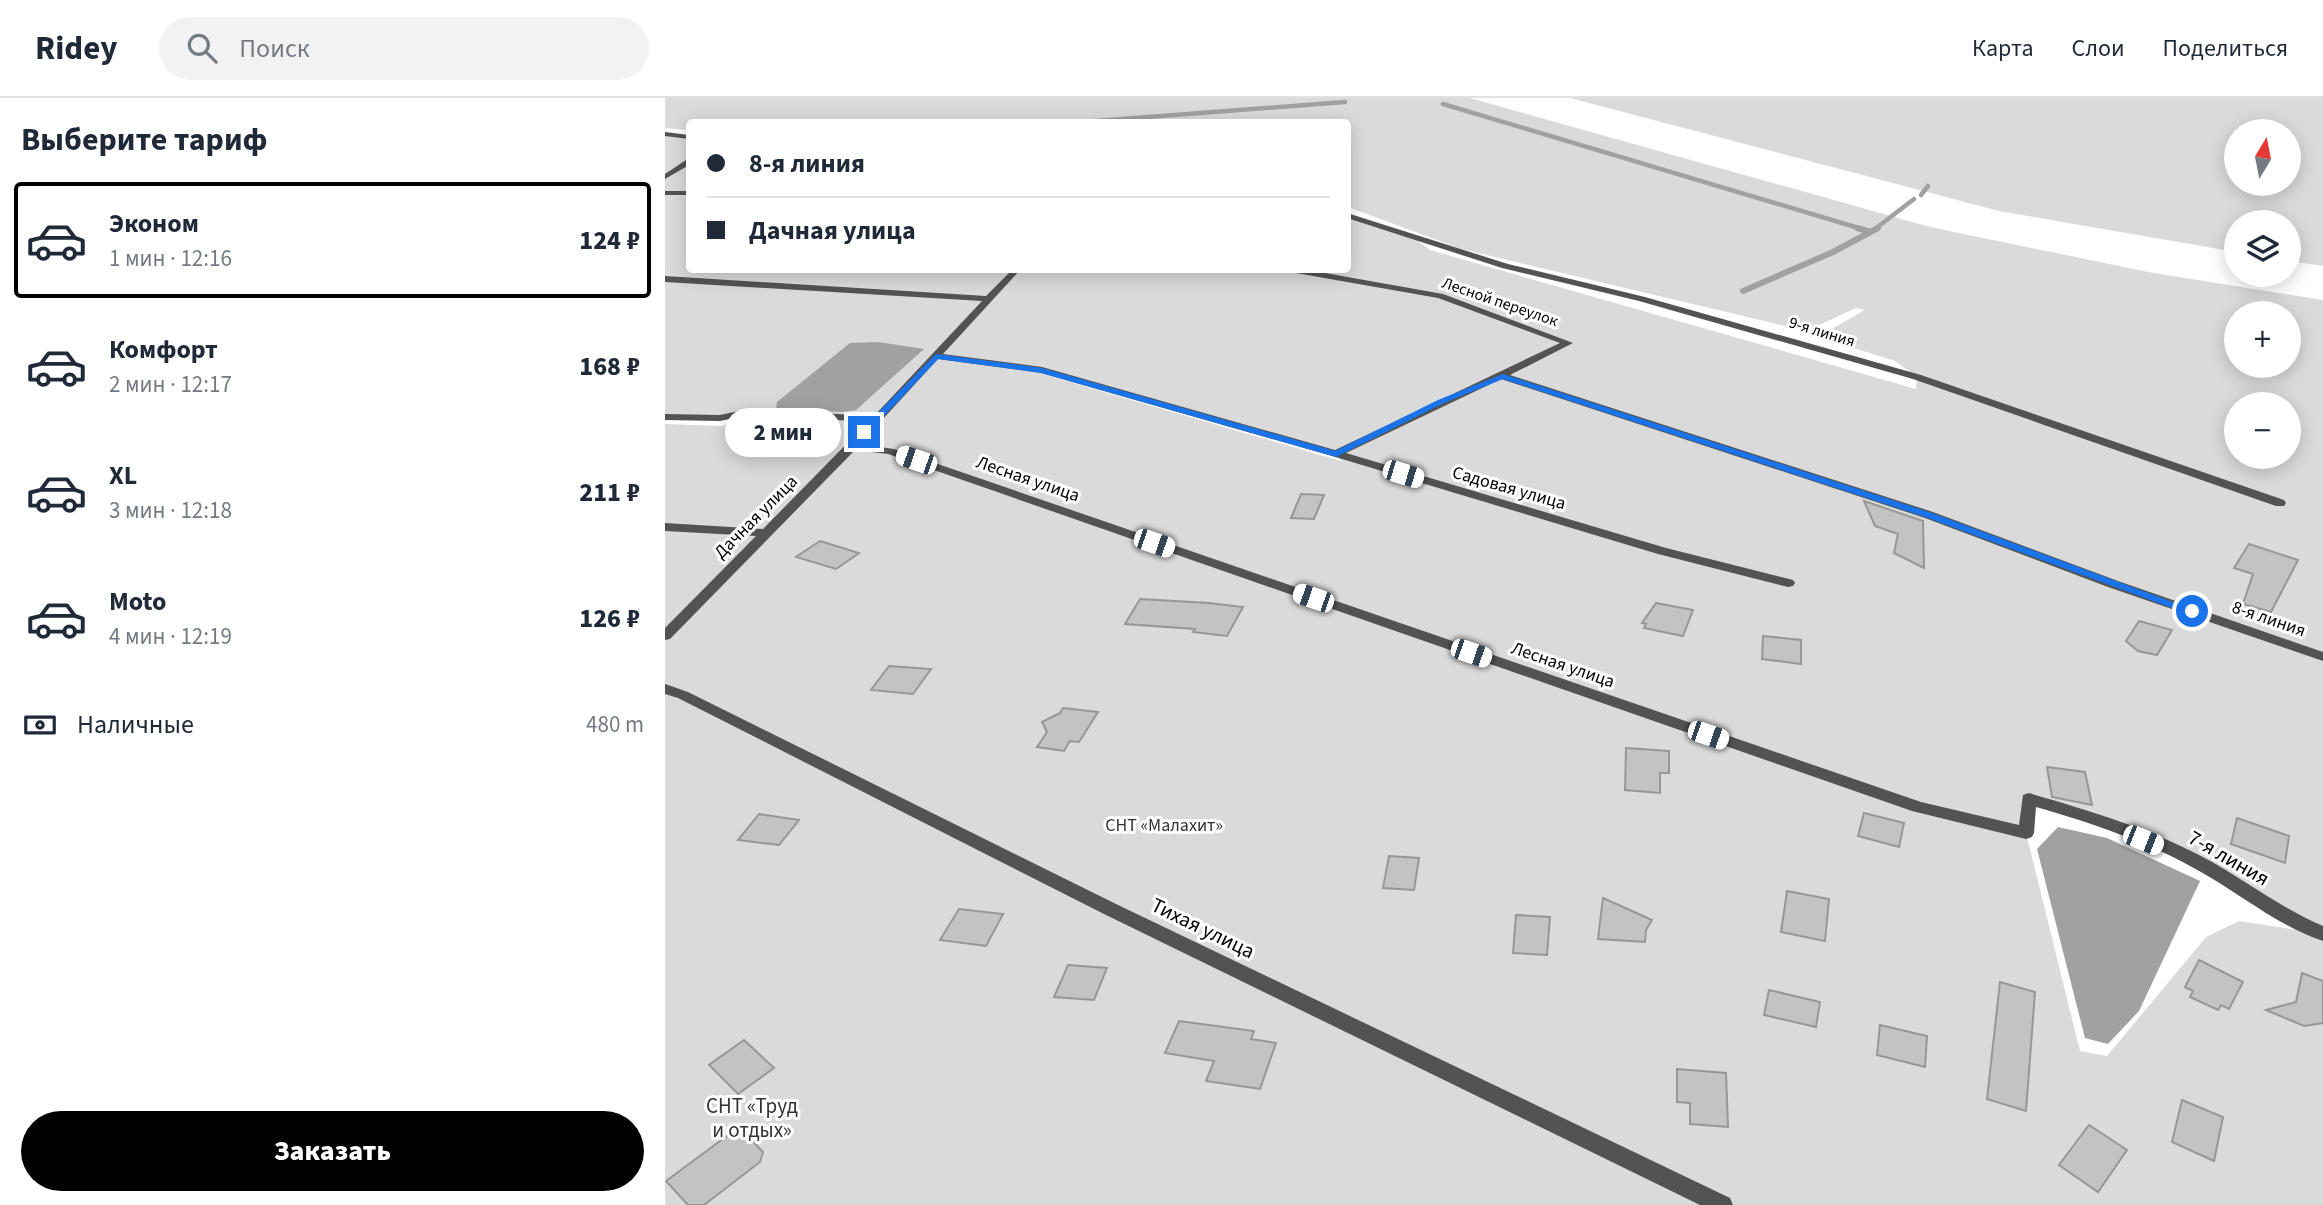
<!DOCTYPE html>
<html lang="ru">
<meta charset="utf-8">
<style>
body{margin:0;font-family:"Source Sans 3",sans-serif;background:#f2f2f3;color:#1f2937;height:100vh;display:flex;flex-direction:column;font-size:26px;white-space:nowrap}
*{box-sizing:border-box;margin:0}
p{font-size:23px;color:#747a83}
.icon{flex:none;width:38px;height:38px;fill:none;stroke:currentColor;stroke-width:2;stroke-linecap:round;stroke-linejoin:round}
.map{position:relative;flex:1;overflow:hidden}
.details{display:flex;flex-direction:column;background:#fff;width:665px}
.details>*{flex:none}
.guide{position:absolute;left:21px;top:21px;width:665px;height:154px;border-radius:7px;box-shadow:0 4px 18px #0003;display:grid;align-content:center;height:154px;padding:0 21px;background:#fff}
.needle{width:46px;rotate:10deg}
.fabs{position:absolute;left:1559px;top:21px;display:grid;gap:14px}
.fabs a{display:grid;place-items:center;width:77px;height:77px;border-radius:50%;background:#fff;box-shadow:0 4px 18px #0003;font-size:35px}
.end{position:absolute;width:32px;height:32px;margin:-16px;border:9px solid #1a73e8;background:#fff;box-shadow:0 0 0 4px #fff}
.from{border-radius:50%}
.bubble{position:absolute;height:49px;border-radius:24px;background:#fff;box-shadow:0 4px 18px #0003;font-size:23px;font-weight:800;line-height:49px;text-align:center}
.car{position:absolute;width:21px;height:42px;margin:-21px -10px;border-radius:9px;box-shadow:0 0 5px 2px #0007;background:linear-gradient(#fff 24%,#345 0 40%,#fff 0 76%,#345 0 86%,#fff 0)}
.guide b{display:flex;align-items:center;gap:24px;height:66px;font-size:26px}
.guide b+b{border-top:2px solid #e0e1e3}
.guide i{width:18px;height:18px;background:#1f2937}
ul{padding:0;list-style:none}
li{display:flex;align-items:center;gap:21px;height:116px;margin:0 14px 10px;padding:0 7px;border:4px solid transparent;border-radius:7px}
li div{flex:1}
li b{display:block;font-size:26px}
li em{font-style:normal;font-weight:800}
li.active{border-color:#000}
li>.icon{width:63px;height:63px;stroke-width:1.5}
h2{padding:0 21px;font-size:32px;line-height:84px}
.pay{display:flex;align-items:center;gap:18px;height:77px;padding:0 21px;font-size:26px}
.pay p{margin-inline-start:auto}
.primary-button{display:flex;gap:14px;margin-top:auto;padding:14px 21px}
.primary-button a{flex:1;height:80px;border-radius:42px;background:#000;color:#fff;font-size:28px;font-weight:800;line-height:80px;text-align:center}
header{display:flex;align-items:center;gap:42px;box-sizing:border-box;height:98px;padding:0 35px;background:#fff;border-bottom:2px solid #e0e1e3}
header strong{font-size:33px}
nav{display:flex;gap:38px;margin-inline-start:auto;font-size:24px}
.search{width:490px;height:63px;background:#f2f2f3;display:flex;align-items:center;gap:18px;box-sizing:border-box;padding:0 24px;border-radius:38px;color:#747a83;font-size:26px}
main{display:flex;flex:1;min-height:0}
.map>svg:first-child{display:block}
.green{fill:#dadada;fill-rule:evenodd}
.water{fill:#a1a1a1}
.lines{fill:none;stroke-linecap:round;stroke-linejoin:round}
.stream-far1{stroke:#a1a1a1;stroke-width:4.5}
.stream{stroke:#a1a1a1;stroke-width:6}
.building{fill:#c3c3c3;stroke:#979797;stroke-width:2}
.street{fill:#535353;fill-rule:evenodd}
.route{fill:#1a73e8}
.labels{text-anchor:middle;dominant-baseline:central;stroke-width:6;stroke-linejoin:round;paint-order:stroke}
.far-street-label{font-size:16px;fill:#000;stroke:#fff}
.street-label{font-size:18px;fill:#000;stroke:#fff}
.park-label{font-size:18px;fill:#313131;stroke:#fff}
.near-street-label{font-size:21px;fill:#000;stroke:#fff}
.near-park-label{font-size:21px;fill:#313131;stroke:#fff}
</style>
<header>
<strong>Ridey</strong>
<div class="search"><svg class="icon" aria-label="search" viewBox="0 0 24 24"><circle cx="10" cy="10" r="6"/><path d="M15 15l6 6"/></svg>Поиск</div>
<nav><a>Карта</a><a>Слои</a><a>Поделиться</a></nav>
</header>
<main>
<section class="details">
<h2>Выберите тариф</h2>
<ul>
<li class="active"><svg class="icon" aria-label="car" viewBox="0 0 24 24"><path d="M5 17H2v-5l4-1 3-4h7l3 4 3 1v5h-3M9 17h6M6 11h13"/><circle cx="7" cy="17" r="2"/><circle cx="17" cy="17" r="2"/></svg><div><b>Эконом</b><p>1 мин · 12:16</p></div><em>124 ₽</em></li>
<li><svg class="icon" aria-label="car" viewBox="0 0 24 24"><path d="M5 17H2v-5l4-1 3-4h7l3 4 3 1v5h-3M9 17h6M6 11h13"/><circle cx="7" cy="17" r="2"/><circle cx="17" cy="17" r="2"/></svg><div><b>Комфорт</b><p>2 мин · 12:17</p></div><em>168 ₽</em></li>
<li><svg class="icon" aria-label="car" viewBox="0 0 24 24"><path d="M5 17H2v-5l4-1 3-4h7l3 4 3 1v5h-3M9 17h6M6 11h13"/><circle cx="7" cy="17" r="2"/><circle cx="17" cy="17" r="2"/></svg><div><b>XL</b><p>3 мин · 12:18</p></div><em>211 ₽</em></li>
<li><svg class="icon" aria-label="car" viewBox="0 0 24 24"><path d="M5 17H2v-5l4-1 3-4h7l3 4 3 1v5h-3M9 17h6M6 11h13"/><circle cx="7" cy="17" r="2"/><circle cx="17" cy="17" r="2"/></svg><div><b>Moto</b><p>4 мин · 12:19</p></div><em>126 ₽</em></li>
</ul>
<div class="pay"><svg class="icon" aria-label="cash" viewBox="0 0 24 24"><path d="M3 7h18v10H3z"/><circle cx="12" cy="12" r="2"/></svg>Наличные<p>480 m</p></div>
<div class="primary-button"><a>Заказать</a></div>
</section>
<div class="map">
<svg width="1658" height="1107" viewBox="0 0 1658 1107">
<rect width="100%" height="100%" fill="#fff"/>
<path class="green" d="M0,0H805L1265,129L1483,174L1658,202V1107H0V326L57,328L86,319L202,324L209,321L83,314L55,320L0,319V36L24,39V172H682L683,119L744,136L765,152L1251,291L1252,279L1230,263L1153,239L1200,212L1191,210L1141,233L796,151L683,109L682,24H24V32L0,30ZM1572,215H1624V268H1572ZM275,260L377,272L671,356L676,363L374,275ZM1572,306H1624V359H1572ZM1365,701L1527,761L1633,832L1574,823L1541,839L1442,958L1415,953L1361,735Z
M905,0H1658V168L1624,163V124H1572L1571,154L1334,113ZM1572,33H1624V86H1572Z"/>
<path class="water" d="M213,244L259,251L191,312L179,314L111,311L112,304L185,245Z
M1393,729L1442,740L1535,783L1474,913L1443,946L1420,940L1372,751Z"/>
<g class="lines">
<path class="stream-far1" d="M778,6L1197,131
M418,24L680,4
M1256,97L1263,88
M1210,131L1249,101"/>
<path class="stream" d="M1192,130L1206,134
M1078,193L1168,154L1213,130"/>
</g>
<path class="building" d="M636,396L659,397L649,421L626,420Z
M1199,403L1258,423L1259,470L1229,455L1233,436L1210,428Z
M155,443L194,455L171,471L131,459Z
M1584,446L1633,462L1606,514L1578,506L1588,476L1569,470Z
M475,501L544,505L578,509L562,538L528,534L530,531L460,526Z
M991,505L1028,512L1018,538L979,530L981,526L977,525Z
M1474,523L1507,532L1492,557L1473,553L1461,543Z
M1098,538L1136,542V566L1097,561Z
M224,568L266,571L248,596L206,592Z
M398,610L433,614L414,644L405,643L399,653L372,649L382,634L377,624L395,615Z
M961,650L1004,653V675H995V695L960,692Z
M1382,669L1420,674L1427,707L1387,699Z
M1199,715L1239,725L1234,749L1193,738Z
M94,716L134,722L114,747L73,742Z
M1572,720L1624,738L1620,765L1566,746Z
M724,758L754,760L749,792L718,790Z
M1122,793L1164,801L1160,843L1116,834Z
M938,800L987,822L981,832L980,844L933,841Z
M294,811L338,816L321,848L275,842Z
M851,817L885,819L882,857L848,855Z
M1534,862L1578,884L1564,911L1556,907L1553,912L1525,899L1528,893L1520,889Z
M403,867L442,870L429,902L389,899Z
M1637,875L1658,883V925L1639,928L1601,912L1631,904Z
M1335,884L1370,894L1361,1013L1322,1001Z
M1104,892L1155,904L1151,929L1099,917Z
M514,923L589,933L586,941L611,945L595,991L541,983L549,963L500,955Z
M1215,927L1262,938L1260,969L1212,957Z
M79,942L109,970L73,996L44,967Z
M1012,971L1061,975L1063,1029L1025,1026V1005L1012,1004Z
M1517,1002L1558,1019L1549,1063L1507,1044Z
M1424,1027L1462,1052L1433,1094L1394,1067Z
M74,1029L98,1054L95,1064L39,1107H23L1,1083Z"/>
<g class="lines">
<path class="street" d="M0,34L24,37V41L0,38Z
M21,62H24V67L0,81V76Z
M0,93H24V97H0Z
M682,115L843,166L980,199L1256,277L1619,402L1621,405L1619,408H1611L1248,281L974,203L837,170L682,120Z
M347,172H355L278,256L377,269L670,352L895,245L773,200L631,175L627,172H643L778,196L908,245L845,277L1268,414L1453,483L1658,554V563L1443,489L1260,420L836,281L681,355L1001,450L1128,482L1130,485L1128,488L1123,489L993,456L667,358L376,275L273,261L195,346L229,351L1256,704L1354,727L1358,697L1364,695C1422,712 1483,730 1536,758C1578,780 1615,810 1658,828V843C1613,828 1577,797 1536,774C1486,745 1427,725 1371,709L1369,735L1367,739L1361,741L1247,713L223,356L190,352L5,541L0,542V530L91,438L0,433V425L98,431L203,324L83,317L55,323L0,322V316L55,317L83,311L209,318L317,203L0,184V178L321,198Z
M0,586L23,594L451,806L1065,1100L1068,1107H1035L439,816L13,600L0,596Z"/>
</g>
<path class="route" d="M271,256L377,270L670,353L773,302L838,276L1267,415L1532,513L1523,516L1260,419L838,281L779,305L671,359L376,275L273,261L202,336H196V332Z"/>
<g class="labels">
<g class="far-street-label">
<text transform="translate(835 204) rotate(19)">Лесной переулок</text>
<text transform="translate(1157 234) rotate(17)">9-я линия</text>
</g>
<g class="street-label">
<text transform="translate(363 381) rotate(19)">Лесная улица</text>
<text transform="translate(844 390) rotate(16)">Садовая улица</text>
<text transform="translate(91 419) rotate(-45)">Дачная улица</text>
<text transform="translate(1604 521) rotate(19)">8-я линия</text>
<text transform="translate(898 567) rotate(19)">Лесная улица</text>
</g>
<g class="park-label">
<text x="499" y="727">СНТ «Малахит»</text>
</g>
<g class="near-street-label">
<text transform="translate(1564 760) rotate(30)">7-я линия</text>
<text transform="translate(538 830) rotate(26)">Тихая улица</text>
</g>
<g class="near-park-label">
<text x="87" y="1008">СНТ «Труд<tspan x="87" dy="24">и отдых»</tspan></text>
</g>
</g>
</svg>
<div class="fabs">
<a><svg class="needle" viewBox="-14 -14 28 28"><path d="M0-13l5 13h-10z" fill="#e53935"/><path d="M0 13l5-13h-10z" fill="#747a83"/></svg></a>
<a><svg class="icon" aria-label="layers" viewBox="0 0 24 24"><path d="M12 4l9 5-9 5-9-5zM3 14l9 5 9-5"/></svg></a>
<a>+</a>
<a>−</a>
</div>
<i class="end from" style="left:1527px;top:513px"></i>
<i class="end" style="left:199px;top:334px"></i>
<div class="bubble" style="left:60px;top:310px;width:116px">2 мин</div>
<i class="car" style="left:251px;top:362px;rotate:289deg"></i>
<i class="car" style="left:738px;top:376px;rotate:107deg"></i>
<i class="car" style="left:489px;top:445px;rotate:109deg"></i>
<i class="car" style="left:648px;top:500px;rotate:289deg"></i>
<i class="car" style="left:806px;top:555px;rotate:109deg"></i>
<i class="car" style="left:1043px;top:637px;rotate:109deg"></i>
<i class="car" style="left:1478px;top:742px;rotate:112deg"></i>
<div class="guide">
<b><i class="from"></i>8-я линия</b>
<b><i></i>Дачная улица</b>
</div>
</div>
</main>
